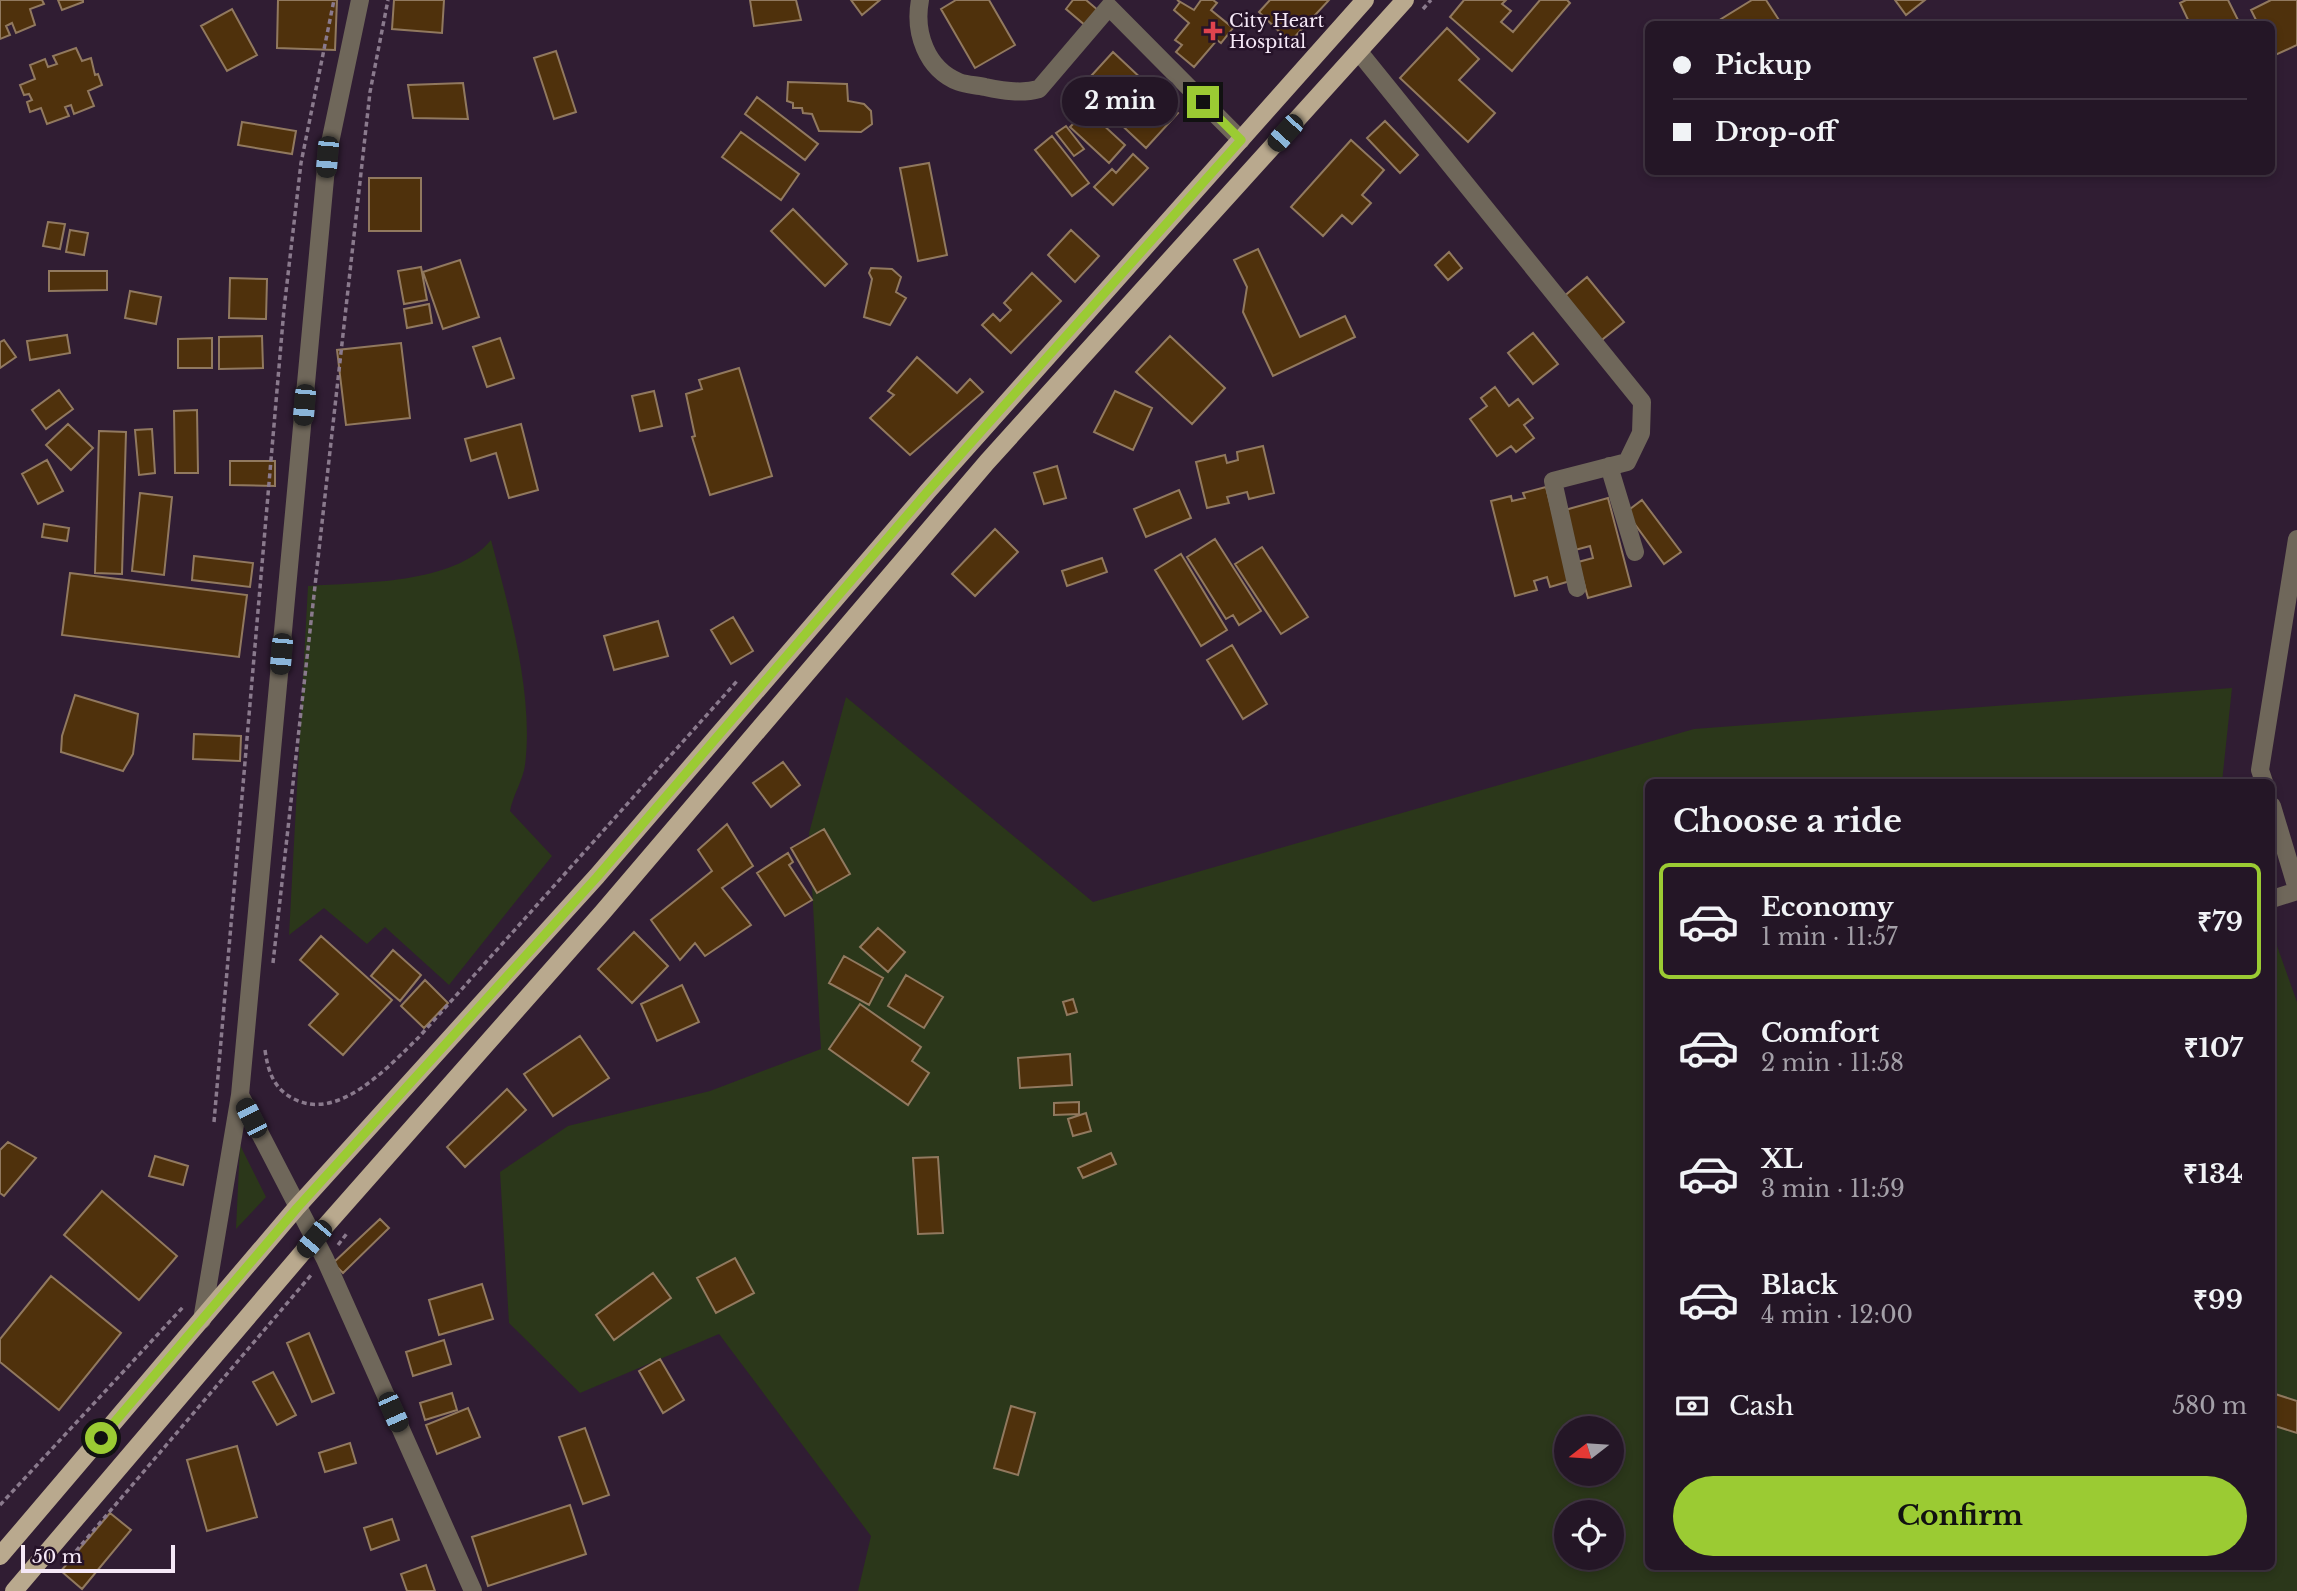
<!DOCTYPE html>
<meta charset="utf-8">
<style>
body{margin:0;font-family:"Libre Baskerville",serif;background:#2c1f2e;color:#f1f3f6;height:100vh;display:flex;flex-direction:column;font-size:26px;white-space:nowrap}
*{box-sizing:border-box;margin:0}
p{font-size:23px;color:#a39fa7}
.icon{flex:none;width:38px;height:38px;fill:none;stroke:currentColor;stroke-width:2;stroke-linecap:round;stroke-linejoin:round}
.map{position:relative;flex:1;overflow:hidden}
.side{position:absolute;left:1645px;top:779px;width:630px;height:791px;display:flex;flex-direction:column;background:#241626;border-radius:10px;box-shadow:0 4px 10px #0003,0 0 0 2px #413543}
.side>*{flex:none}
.top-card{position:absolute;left:1645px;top:21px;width:630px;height:154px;border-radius:10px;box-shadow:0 4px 10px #0003,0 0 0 2px #413543;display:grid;align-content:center;height:154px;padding:0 28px;background:#241626}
.needle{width:46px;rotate:253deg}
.buttons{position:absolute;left:1554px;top:1416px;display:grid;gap:14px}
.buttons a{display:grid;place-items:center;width:70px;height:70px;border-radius:50%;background:#241626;box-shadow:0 4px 10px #0003,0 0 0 2px #413543;font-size:35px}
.scale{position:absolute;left:21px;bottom:18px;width:154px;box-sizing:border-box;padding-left:7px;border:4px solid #f5e8f7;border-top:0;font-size:19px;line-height:24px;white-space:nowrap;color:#f5e8f7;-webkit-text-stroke:5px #261329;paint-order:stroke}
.end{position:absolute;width:32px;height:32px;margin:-16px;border:9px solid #9bcb33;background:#111;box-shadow:0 0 0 4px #111}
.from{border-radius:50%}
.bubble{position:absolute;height:49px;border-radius:24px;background:#241626;box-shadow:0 4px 10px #0003,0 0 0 2px #413543;font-size:23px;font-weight:700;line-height:49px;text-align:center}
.car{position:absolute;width:21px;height:42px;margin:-21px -10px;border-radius:9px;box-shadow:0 0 5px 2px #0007;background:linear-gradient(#222 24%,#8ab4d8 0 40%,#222 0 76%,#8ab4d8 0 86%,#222 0)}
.top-card b{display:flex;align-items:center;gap:24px;height:66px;font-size:26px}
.top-card b+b{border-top:2px solid #413543}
.top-card i{width:18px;height:18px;background:#f1f3f6}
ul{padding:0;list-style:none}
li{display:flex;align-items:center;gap:21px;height:116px;margin:0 14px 10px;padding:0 14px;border:4px solid transparent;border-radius:10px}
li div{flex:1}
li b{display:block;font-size:26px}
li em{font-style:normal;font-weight:700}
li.on{border-color:#9bcb33}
li>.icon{width:63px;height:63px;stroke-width:1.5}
h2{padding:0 28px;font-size:32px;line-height:84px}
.pay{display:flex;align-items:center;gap:18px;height:77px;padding:0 28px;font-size:26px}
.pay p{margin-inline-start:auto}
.cta{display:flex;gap:14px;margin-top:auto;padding:14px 28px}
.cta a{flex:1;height:80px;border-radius:42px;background:#9bcb33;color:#111;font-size:28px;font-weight:700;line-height:80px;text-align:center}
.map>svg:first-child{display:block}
.green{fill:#2b371a;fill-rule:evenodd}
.building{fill:#4f310c;stroke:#91795f;stroke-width:2}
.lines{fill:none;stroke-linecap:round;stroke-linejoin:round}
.path{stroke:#8a7a8d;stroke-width:3.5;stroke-dasharray:5 3.5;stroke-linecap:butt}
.minor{stroke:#6f675a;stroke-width:18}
.major{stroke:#b9a98e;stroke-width:18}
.route{stroke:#9bcb33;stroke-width:9}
.health-dot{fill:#e0444e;stroke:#261329;stroke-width:2.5}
.labels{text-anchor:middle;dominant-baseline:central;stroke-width:5;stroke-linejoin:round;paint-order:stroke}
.poi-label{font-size:18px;fill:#f5e8f7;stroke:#261329;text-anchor:start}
</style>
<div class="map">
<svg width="2297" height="1591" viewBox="0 0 2297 1591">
<rect width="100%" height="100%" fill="#301d33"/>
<path class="green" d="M491,540C509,608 534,694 525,765C523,780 513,795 510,811L552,856L449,985L385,927L367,944L324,908L289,935L308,586C361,582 454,585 491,540Z
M2232,688L2222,782H1648V1566H2272V932L2297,1002V1591H858L871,1536L719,1334L580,1393L509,1323L500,1172L568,1126L710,1091L821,1049L809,833L846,697L1093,902L1694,729ZM1566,1428H1612V1474H1566ZM1566,1512H1612V1558H1566Z
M240,1145L266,1197L236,1229Z"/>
<path class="building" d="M0,0H42L44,4L30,9L35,25L16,33L12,23L6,26L10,35L0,39Z
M58,0H83V2L62,10Z
M278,0H337L335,50L277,48Z
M394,0H444L442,33L392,29Z
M750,0H796L801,20L754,26Z
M851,0H880L862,15Z
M956,0H989L1015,45L975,68L941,9Z
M1073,0H1086L1099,11L1086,26L1066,9Z
M1177,0L1194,10L1201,0H1213L1217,3L1211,10L1233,28L1221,43L1217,40L1194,67L1176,52L1182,45L1175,40L1189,23L1174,10L1180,2Z
M1270,0H1329L1290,42L1259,12Z
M1464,0H1506L1502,4L1511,11L1501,22L1513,32L1540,0H1567L1570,3L1512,71L1450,17Z
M1752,0H1766L1779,20L1773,24H1713Z
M1895,0H1925L1906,15Z
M2186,0H2228L2240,24H2190L2180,3Z
M2271,0H2297V45L2273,56L2272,24H2258L2251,10Z
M232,9L257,55L227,71L201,26Z
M1447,28L1479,59L1459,80L1495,113L1468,142L1400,78Z
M76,48L82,61L91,58L95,75L98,74L102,85L88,91L94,106L74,114L71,105L65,107L69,116L47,124L41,108L30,112L27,102L32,100L29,94L24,95L20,85L35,79L30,65L45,59L48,67L57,64L53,56Z
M556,51L576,112L554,119L534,58Z
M1113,52L1178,113L1146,148L1081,87Z
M788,82L847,84L848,101L864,104L871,111L872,124L861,132L819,131L812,114L803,113L802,108H793V103L787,101Z
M463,83L468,119L413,118L408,85Z
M757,97L818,144L805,160L745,114Z
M1087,110L1125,145L1109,163L1070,127Z
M1385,121L1418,155L1400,173L1367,138Z
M242,122L296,131L292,154L238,145Z
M1066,126L1084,149L1074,156L1056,133Z
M741,132L799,174L781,200L722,157Z
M1052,136L1089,183L1072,196L1035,150Z
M1351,140L1384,170L1362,195L1371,203L1352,224L1342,215L1323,236L1291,207Z
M1133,154L1148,168L1113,205L1094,187L1112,169L1116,173Z
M929,163L947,255L918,261L900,168Z
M369,178H421V231H369Z
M793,209L847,264L825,286L771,231Z
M48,222L65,224L60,249L43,246Z
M70,230L88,233L84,255L66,252Z
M1071,230L1099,256L1075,282L1048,255Z
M1258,249L1300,337L1345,316L1355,337L1273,376L1243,312L1247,287L1234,260Z
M1449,252L1462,268L1448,280L1435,265Z
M460,260L479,317L443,329L423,272Z
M421,267L427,300L404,304L398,271Z
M871,268L892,269L901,277L896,292L906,298L890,325L864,317L872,279L869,273Z
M49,271H107V290L49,291Z
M1032,273L1061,301L1011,353L982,325L993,314L1000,321L1011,310L1004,303Z
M1587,277L1624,322L1598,343L1562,298Z
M230,278L267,279L266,319L229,318Z
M130,291L161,297L156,324L125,318Z
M429,304L432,323L407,328L404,309Z
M1533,333L1558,364L1533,384L1508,353Z
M67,335L70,353L30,360L27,341Z
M262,336L263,368L219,369V337Z
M1170,336L1225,388L1192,424L1136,372Z
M212,338V368H178V339Z
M500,338L514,378L487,387L473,347Z
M4,340L16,357L0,368V342Z
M401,343L410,418L346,425L337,350Z
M917,357L957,393L970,379L983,392L910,455L870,418L894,395L888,391Z
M739,368L772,476L710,495L692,437L695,436L686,394L702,389L699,380Z
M1495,387L1509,406L1518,399L1533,418L1524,425L1534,438L1516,452L1511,446L1497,456L1470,419L1487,406L1481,398Z
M59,390L73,409L46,429L32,410Z
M654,391L662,426L640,431L632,396Z
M1115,391L1152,408L1133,450L1094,432Z
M197,410L198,473H175L174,411Z
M68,424L93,448L71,470L46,445Z
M521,424L538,490L509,498L496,453L471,461L465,439Z
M152,429L155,473L139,475L135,430Z
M99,431L126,432L122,574L95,573Z
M1263,446L1274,493L1249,499L1247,492L1227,497L1229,503L1207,508L1196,462L1225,455L1227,463L1238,460L1237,452Z
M47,460L63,491L38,504L22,474Z
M230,461H275V486L230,485Z
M1057,466L1066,498L1044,504L1034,473Z
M1546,487L1570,581L1550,587L1547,577L1534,581L1537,590L1515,596L1491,501L1511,496L1512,501L1525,498L1523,493Z
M1179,490L1191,518L1146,537L1134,509Z
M140,493L172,497L164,575L132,571Z
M1608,498L1631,586L1588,598L1578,562L1593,558L1590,546L1575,550L1565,510Z
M1642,500L1681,552L1664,564L1626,512Z
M44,524L69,528L67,541L42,537Z
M995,529L1018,552L975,596L952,574Z
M1215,539L1261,611L1239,625L1233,615L1226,619L1187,557Z
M1262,547L1308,617L1281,634L1235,564Z
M1181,554L1227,630L1201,646L1155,570Z
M194,556L253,563L250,587L192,580Z
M1102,558L1107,572L1067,586L1062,571Z
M70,573L247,595L239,657L62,635Z
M733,617L753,651L731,664L711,630Z
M658,621L668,656L614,670L604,636Z
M1232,645L1267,704L1243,719L1207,660Z
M75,695L138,714L133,754L123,771L61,752L62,736Z
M194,734L241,736L240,761L193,759Z
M783,762L800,785L771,807L753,783Z
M727,824L753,866L722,888L751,925L705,956L695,943L680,960L651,920L712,871L698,850Z
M824,829L850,874L817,893L791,848Z
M788,853L793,862L789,865L812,900L785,916L757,873Z
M878,928L905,952L888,972L860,947Z
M634,932L668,966L632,1003L598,969Z
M321,936L392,1000L343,1055L309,1025L338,994L300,960Z
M393,950L421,975L400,1001L371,976Z
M844,956L883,978L869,1005L829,983Z
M906,975L943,997L924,1028L888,1006Z
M425,980L448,1003L424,1028L401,1006Z
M682,985L699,1022L657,1041L641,1004Z
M1073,999L1077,1012L1067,1015L1063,1002Z
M860,1004L921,1047L912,1061L929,1073L908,1105L829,1049Z
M580,1036L609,1078L553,1116L524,1074Z
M1070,1054L1072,1085L1020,1088L1018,1058Z
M507,1089L526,1110L465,1167L447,1147Z
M1079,1102V1114L1054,1115V1103Z
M1086,1113L1091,1131L1073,1136L1068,1119Z
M8,1142L36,1158L4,1196L0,1193V1150Z
M1111,1153L1116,1164L1083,1178L1078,1168Z
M155,1156L188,1166L183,1185L149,1176Z
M938,1157L943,1233L918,1234L913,1158Z
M102,1191L177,1256L139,1300L64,1235Z
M380,1219L389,1228L343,1273L333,1263Z
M735,1258L754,1293L716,1313L697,1278Z
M653,1273L671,1298L614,1340L596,1315Z
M51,1276L121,1333L59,1410L0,1362V1339Z
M482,1284L493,1319L439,1335L429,1300Z
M309,1333L334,1393L312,1402L287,1343Z
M444,1340L451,1364L413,1376L406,1352Z
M660,1359L684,1400L663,1413L639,1371Z
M273,1372L296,1415L277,1425L253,1382Z
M452,1393L457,1410L425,1420L420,1403Z
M2272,1393L2297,1401V1433L2272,1425Z
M1011,1406L1035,1413L1018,1475L994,1468Z
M468,1408L480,1437L437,1454L426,1425Z
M585,1428L609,1495L583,1504L559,1437Z
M350,1443L356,1463L325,1472L319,1453Z
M237,1446L257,1517L207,1531L187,1460Z
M570,1505L586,1554L488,1586L472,1537Z
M110,1513L131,1530L82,1589L61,1571Z
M392,1519L399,1540L371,1550L364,1528Z
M426,1565L435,1591H407L401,1574Z"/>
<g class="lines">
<path class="path" d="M1423,9L1431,0
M273,963L370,92L388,0
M265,1050C268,1072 274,1089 294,1099C339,1122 389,1066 419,1037L738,680
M214,1122L284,309L301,163L334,0
M338,1245L348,1232
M0,1505L184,1306
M65,1564L312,1274"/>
<path class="minor" d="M360,0L327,157L240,1095L325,1259L473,1591
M920,0C914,32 926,69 959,82C967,85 977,85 985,87C1003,91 1022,94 1039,89L1109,7L1241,140
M1359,52L1642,402L1641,433L1627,462L1553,481L1577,588
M1609,466L1635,552
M2264,782L2260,770L2297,539
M2272,806L2297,889
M2272,899L2297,891
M202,1320L240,1095"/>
<path class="major" d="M0,1556L297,1207L597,876L928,491L1365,0
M14,1591L314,1239L602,913L987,462L1405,0"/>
</g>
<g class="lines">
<path class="route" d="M101,1438L297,1208L597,877L928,491L1241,140L1203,102"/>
</g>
<path class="health-dot" d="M1209.5 20.5h7v7h7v7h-7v7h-7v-7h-7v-7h7z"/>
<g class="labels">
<g class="poi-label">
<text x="1229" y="21">City Heart<tspan x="1229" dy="21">Hospital</tspan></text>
</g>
</g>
</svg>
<div class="buttons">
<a><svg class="needle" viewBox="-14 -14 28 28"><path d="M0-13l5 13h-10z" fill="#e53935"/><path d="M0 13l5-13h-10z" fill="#a39fa7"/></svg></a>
<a><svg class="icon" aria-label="locate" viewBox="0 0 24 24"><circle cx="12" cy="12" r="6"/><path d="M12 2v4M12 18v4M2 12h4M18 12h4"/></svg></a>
</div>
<div class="scale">50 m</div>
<i class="end from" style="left:101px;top:1438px"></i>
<i class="end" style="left:1203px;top:102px"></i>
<div class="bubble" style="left:1062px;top:77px;width:116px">2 min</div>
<i class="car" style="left:1285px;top:133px;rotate:222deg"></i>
<i class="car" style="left:327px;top:157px;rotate:185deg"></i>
<i class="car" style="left:304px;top:405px;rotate:185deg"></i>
<i class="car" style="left:281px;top:654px;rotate:185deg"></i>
<i class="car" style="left:251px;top:1118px;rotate:333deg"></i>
<i class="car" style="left:314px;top:1239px;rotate:220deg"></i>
<i class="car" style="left:393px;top:1412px;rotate:156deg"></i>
<div class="top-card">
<b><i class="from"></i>Pickup</b>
<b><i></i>Drop-off</b>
</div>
<section class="side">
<h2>Choose a ride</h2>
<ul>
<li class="on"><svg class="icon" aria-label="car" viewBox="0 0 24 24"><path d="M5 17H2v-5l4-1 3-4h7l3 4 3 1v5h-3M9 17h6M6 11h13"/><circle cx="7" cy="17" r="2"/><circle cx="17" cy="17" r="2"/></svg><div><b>Economy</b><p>1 min · 11:57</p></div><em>₹79</em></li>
<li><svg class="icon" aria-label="car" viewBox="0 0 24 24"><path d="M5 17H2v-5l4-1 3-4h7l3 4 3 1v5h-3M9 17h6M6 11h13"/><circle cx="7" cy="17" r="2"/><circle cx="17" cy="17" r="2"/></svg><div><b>Comfort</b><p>2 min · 11:58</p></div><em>₹107</em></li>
<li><svg class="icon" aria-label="car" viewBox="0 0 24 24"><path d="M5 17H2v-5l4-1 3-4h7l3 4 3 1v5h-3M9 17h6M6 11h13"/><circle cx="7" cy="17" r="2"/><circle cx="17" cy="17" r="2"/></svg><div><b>XL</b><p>3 min · 11:59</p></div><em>₹134</em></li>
<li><svg class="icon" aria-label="car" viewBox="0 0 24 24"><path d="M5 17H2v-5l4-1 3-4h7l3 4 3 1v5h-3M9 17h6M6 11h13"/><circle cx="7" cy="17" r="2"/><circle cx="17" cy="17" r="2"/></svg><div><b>Black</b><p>4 min · 12:00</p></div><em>₹99</em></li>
</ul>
<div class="pay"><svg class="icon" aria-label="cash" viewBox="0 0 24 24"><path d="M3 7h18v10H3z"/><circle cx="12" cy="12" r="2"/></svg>Cash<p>580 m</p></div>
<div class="cta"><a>Confirm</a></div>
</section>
</div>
